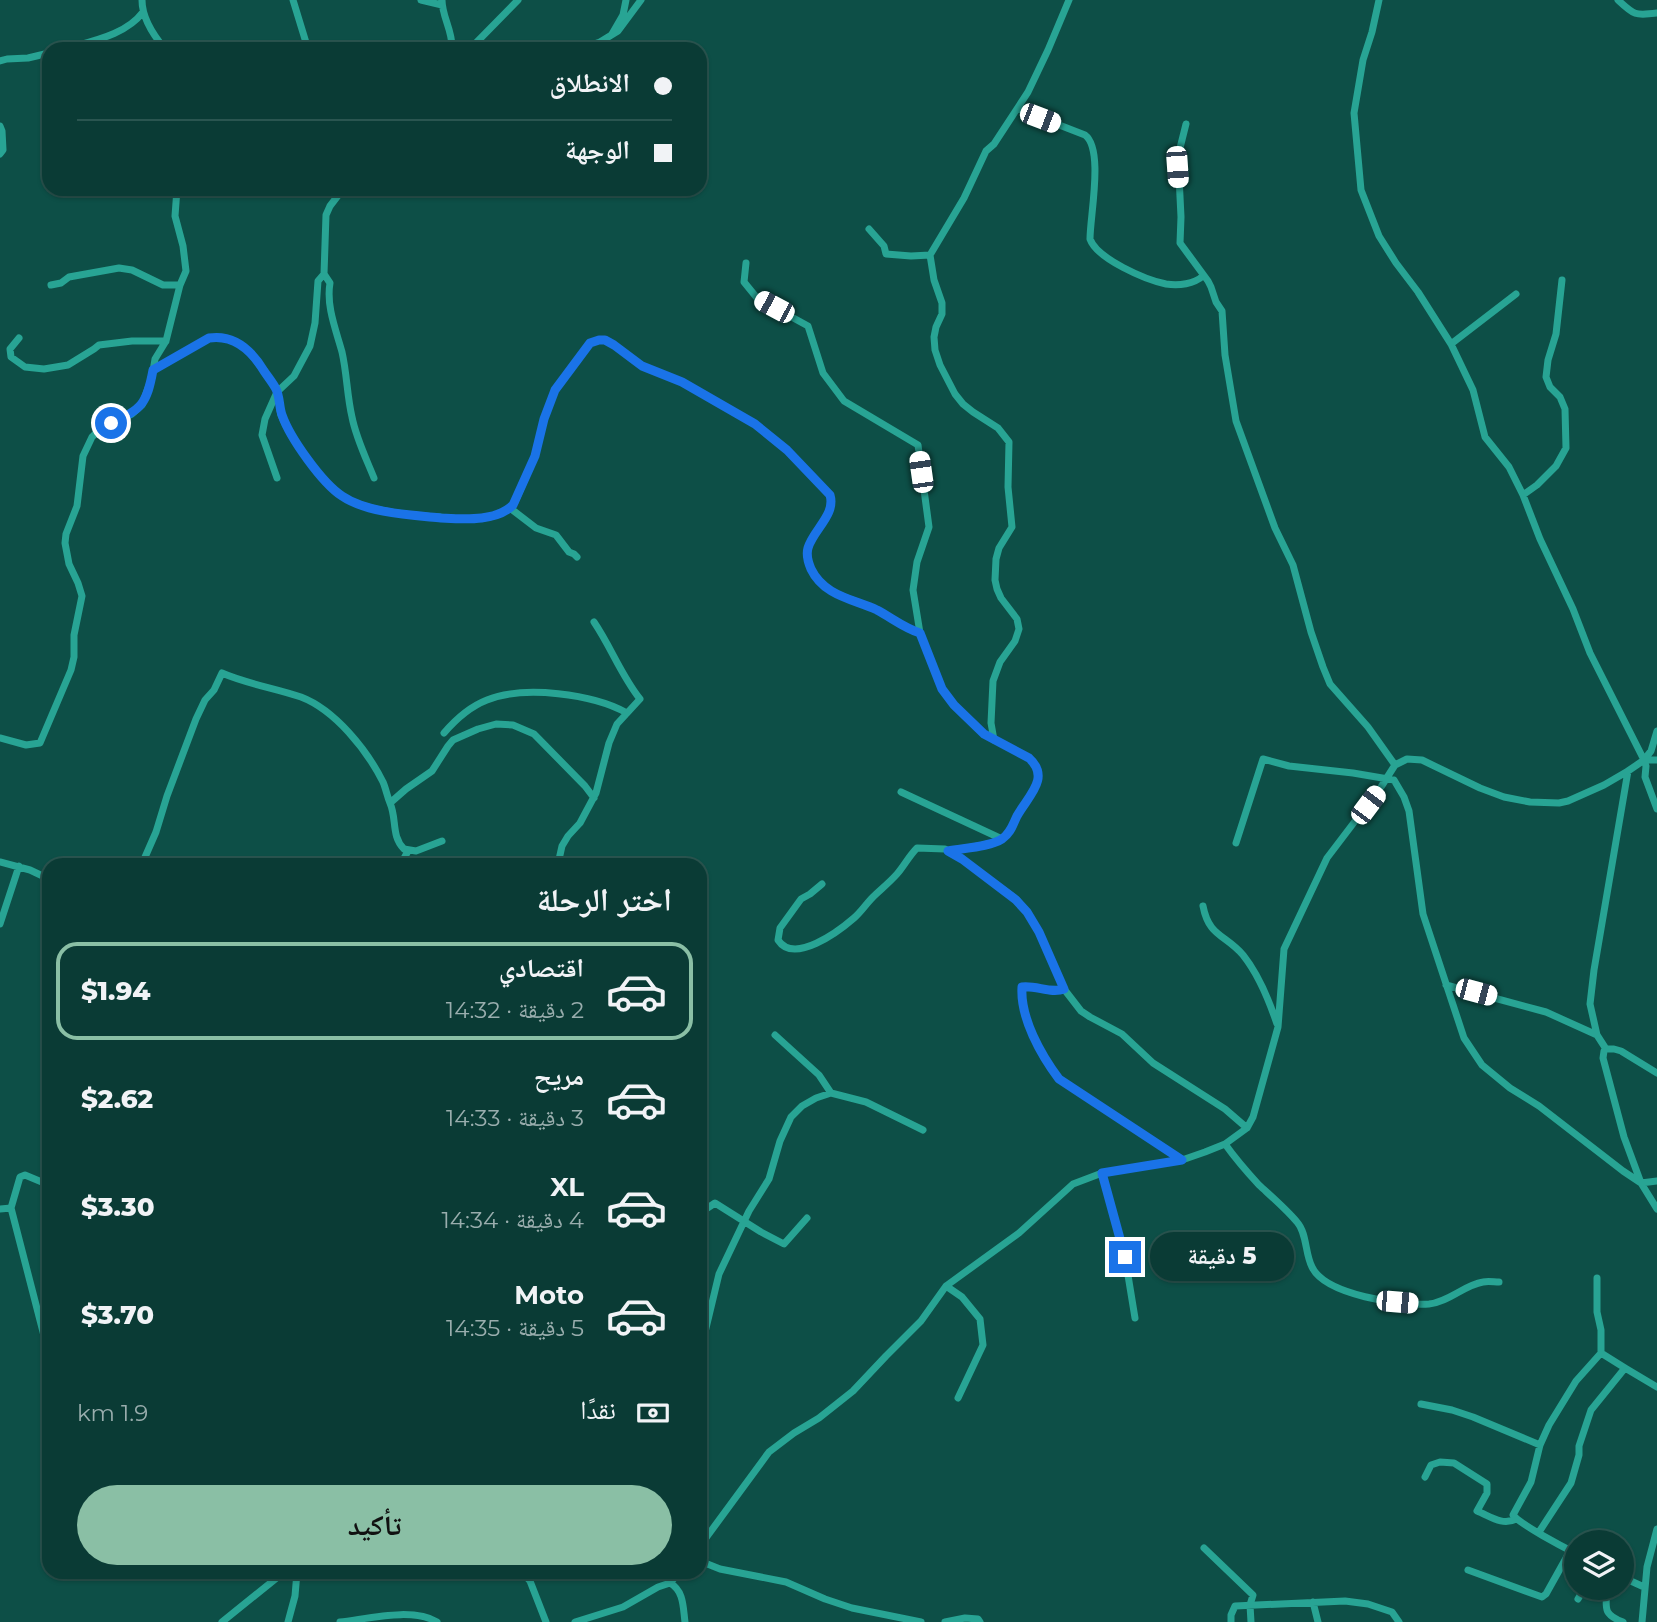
<!DOCTYPE html>
<html lang="ar">
<meta charset="utf-8">
<style>
body{margin:0;font-family:Montserrat,"Noto Naskh Arabic",sans-serif;background:#184641;color:#f1f3f6;direction:rtl;height:100vh;display:flex;flex-direction:column;font-size:26px;white-space:nowrap}
*{box-sizing:border-box;margin:0}
p{font-size:23px;color:#99adad}
.icon{flex:none;width:38px;height:38px;fill:none;stroke:currentColor;stroke-width:2;stroke-linecap:round;stroke-linejoin:round}
.map{position:relative;flex:1;overflow:hidden;direction:ltr}
.side{position:absolute;left:42px;top:858px;width:665px;height:721px;display:flex;flex-direction:column;background:#0a3b35;border-radius:21px;box-shadow:0 2px 5px #0004,0 0 0 2px #2a5550;direction:rtl}
.side>*{flex:none}
.top-card{position:absolute;left:42px;top:42px;width:665px;height:154px;border-radius:21px;box-shadow:0 2px 5px #0004,0 0 0 2px #2a5550;direction:rtl;display:grid;align-content:center;height:154px;padding:0 35px;background:#0a3b35}
.buttons{position:absolute;left:1564px;top:1530px;display:grid;gap:14px}
.buttons a{display:grid;place-items:center;width:70px;height:70px;border-radius:50%;background:#0a3b35;box-shadow:0 2px 5px #0004,0 0 0 2px #2a5550;font-size:35px}
.end{position:absolute;width:32px;height:32px;margin:-16px;border:9px solid #1a73e8;background:#fff;box-shadow:0 0 0 4px #fff}
.from{border-radius:50%}
.bubble{position:absolute;height:49px;border-radius:24px;background:#0a3b35;box-shadow:0 2px 5px #0004,0 0 0 2px #2a5550;font-size:23px;font-weight:800;line-height:49px;text-align:center;direction:rtl}
.car{position:absolute;width:21px;height:42px;margin:-21px -10px;border-radius:9px;box-shadow:0 0 5px 2px #0007;background:linear-gradient(#fff 24%,#345 0 40%,#fff 0 76%,#345 0 86%,#fff 0)}
.top-card b{display:flex;align-items:center;gap:24px;height:66px;font-size:26px}
.top-card b+b{border-top:2px solid #2a5550}
.top-card i{width:18px;height:18px;background:#f1f3f6}
ul{padding:0;list-style:none}
li{display:flex;align-items:center;gap:21px;height:98px;margin:0 14px 10px;padding:0 21px;border:4px solid transparent;border-radius:21px}
li div{flex:1}
li b{display:block;font-size:26px}
li em{font-style:normal;font-weight:800}
li.active{border-color:#8abfa5}
li>.icon{width:63px;height:63px;stroke-width:1.5}
h2{padding:0 35px;font-size:32px;line-height:84px}
.pay{display:flex;align-items:center;gap:18px;height:77px;padding:0 35px;font-size:26px}
.pay p{margin-inline-start:auto}
.button{display:flex;gap:14px;margin-top:auto;padding:14px 35px}
.button a{flex:1;height:80px;border-radius:42px;background:#8abfa5;color:#111;font-size:28px;font-weight:800;line-height:80px;text-align:center}
.map>svg:first-child{display:block}
.lines{fill:none;stroke-linecap:round;stroke-linejoin:round}
.minor{stroke:#28a494;stroke-width:7}
.route{stroke:#1a73e8;stroke-width:9}
</style>
<div class="map">
<svg width="1657" height="1622" viewBox="0 0 1657 1622">
<rect width="100%" height="100%" fill="#0d4f47"/>
<g class="lines">
<path class="minor" d="M142,0C142,18 154,36 165,49
M293,0L308,49
M421,0L442,5
M442,0C442,17 453,31 452,49
M1379,0L1372,32L1363,60L1354,113L1361,190L1379,236L1396,263L1418,292L1451,344L1473,390L1485,437L1509,467L1523,495L1540,539L1573,609L1590,653L1644,760H1657
M1618,0C1634,15 1635,16 1657,13
M612,34L623,15L626,0
M65,49C92,41 126,35 143,12
M470,49L518,0
M579,49L600,42L618,31L641,0
M0,61L7,59L28,58L49,53
M1018,109L1085,135C1104,149 1090,216 1090,239C1097,259 1146,280 1166,284C1179,286 1194,284 1203,276
M1186,124L1178,156L1181,217L1180,243L1208,281L1211,287L1216,302L1222,311L1225,355L1236,421L1275,528L1293,565L1311,632L1323,667L1330,684L1368,727L1395,765
M0,126L2,131L3,150L0,154
M869,229L884,246L886,254L911,256L930,255
M746,263L744,282L757,298L808,326L823,373L844,401L918,445L929,527L917,562L913,590L920,633
M324,274L330,283C326,306 336,330 342,352C347,374 347,396 352,417C356,438 366,458 374,478
M51,285L61,283L69,277L119,268L132,270L163,285H180
M19,338L10,349L11,357L25,367L44,369L68,365L94,349L99,345L132,341H166
M1451,344L1516,294
M154,370L209,338C237,333 253,354 267,376C271,381 276,387 278,394C280,401 279,408 281,415C290,438 321,482 342,496C367,513 420,516 450,518C470,520 502,520 515,502L535,456L544,419L555,390L590,343L599,340H605L614,345L642,366L682,382L755,424L787,450L830,495C836,515 813,530 808,548C806,555 808,562 811,569C824,596 853,598 877,610C892,618 904,628 920,633L942,689L954,705L984,734L1029,758C1051,778 1028,796 1017,816C1013,824 1011,833 1002,839C990,847 963,847 948,851L962,859L1016,899L1027,912L1039,932L1064,989L1081,1011L1090,1017L1122,1034L1153,1063L1225,1109L1247,1128
M277,478L262,435L265,419L277,392L294,376L310,346L315,323L318,281L324,274L326,215L330,206L343,189
M1523,495L1537,485L1556,466L1566,448L1565,409L1560,397L1550,387L1546,377L1548,360L1556,334L1562,280
M510,508L536,528L556,535L569,552L574,554L577,557
M444,733C456,719 469,707 487,700C524,685 593,694 627,713
M0,738L26,745L40,743L71,670L74,657V635L82,596L78,583L69,564L65,543L66,534L77,506L83,456L92,437L97,432L103,427L132,414L142,405L152,377L155,359L166,341L180,285L186,271L183,246L175,216L177,189
M994,740L991,723L993,681L1000,662L1015,641L1019,629L1017,619L1001,598L997,589L995,580L996,559L999,548L1012,527L1008,487L1009,442L998,428L973,412L963,404L955,394L940,365L935,350L934,337L936,327L942,314V303L934,280L930,255L964,198L986,151L994,144L1028,92L1048,50L1069,0
M1644,760L1646,766L1645,777L1657,809
M1628,771L1594,970L1590,1004L1597,1035L1606,1049L1604,1051L1603,1058L1624,1137L1641,1183L1657,1209
M901,792L1002,839
M390,803C397,819 391,836 404,849L416,851L442,841
M1236,843L1263,759L1289,766L1353,773L1394,780L1404,797L1409,811L1423,914L1464,1038L1482,1065L1510,1088L1539,1106L1623,1171L1641,1183L1657,1181
M0,862L30,870L49,879
M142,864L156,832L167,796L196,719L205,700L214,690L222,673C247,684 275,688 301,697C335,710 367,750 383,782C386,789 387,796 390,803L406,789L432,771L448,746L453,740L478,729L496,724L513,725L534,734L585,786L594,798
M401,864L408,851
M558,864L562,846L568,836L580,823L596,793L609,743L617,724L640,699C621,675 611,647 594,622
M822,884L810,894L801,899L780,928L778,940C794,965 839,931 854,918C861,912 866,904 873,897C880,890 889,883 897,874C904,866 909,856 917,848L945,849L948,851
M1203,906C1209,937 1225,934 1243,955C1259,975 1269,1000 1277,1024
M0,924L19,866
M1446,985L1546,1012L1597,1035
M1064,989C1051,994 1036,985 1022,987C1020,1019 1041,1055 1059,1079L1181,1159
M775,1035L819,1075L831,1093
M1606,1049H1614L1621,1051L1657,1073
M1225,1144C1235,1158 1247,1172 1259,1185C1272,1197 1286,1209 1297,1222C1307,1233 1305,1254 1312,1267C1325,1295 1401,1306 1429,1304C1449,1302 1464,1285 1483,1282C1488,1281 1494,1282 1499,1282
M1102,1173L1125,1257L1135,1318
M49,1185L25,1175L20,1177L11,1208L49,1355
M0,1209L11,1208
M700,1213L715,1203L761,1232L784,1244L807,1218
M946,1286L962,1297L980,1319L983,1345L958,1398
M700,1353L719,1274L749,1211L769,1179L780,1141L791,1117L802,1106L816,1098L831,1093L866,1102L923,1130
M1625,1368L1657,1387
M1421,1404L1452,1410L1473,1417L1540,1445
M1425,1477L1431,1465L1440,1462L1454,1463L1487,1484V1493L1477,1511C1490,1516 1502,1526 1516,1519
M1539,1532L1571,1483L1579,1455V1446L1591,1410L1625,1368L1601,1353
M700,1546L769,1452L794,1433L819,1418L853,1391L886,1356L921,1321L946,1286L1019,1233L1073,1184L1102,1173L1182,1160L1205,1152L1225,1144L1247,1128L1253,1117L1278,1027L1284,949L1327,858L1381,787L1395,765L1407,759L1422,760L1480,788L1504,797L1530,802L1559,803L1568,801L1604,785L1628,771L1644,760L1651,751L1657,731
M1204,1548L1253,1595L1250,1605L1251,1622
M1577,1554C1563,1547 1521,1525 1513,1515L1531,1482L1540,1445L1549,1425L1576,1381L1601,1353V1330L1597,1312V1278
M700,1561L720,1569L786,1582L825,1599L852,1608L921,1622
M1468,1570L1542,1597L1546,1594L1570,1551
M498,1572C512,1574 519,1568 530,1581L546,1622
M1622,1577L1644,1587
M670,1583C684,1591 683,1607 685,1622
M1607,1587C1606,1608 1602,1614 1623,1622
M1578,1599L1585,1587
M1313,1602L1318,1622
M222,1622L284,1572
M288,1622L295,1596L297,1572
M340,1622C367,1619 413,1607 437,1622
M575,1622L623,1607L658,1587L670,1583L680,1572
M945,1622L965,1618L978,1619L980,1622
M1231,1622V1615L1235,1606L1345,1601L1368,1604L1392,1612L1399,1622
M1642,1622L1647,1567L1657,1529"/>
</g>
<g class="lines">
<path class="route" d="M111,423C142,410 147,403 153,370L209,338C235,334 252,351 264,371C268,377 273,383 276,389C280,397 279,407 282,415C290,438 322,483 342,496C367,513 411,515 441,518C463,519 496,522 513,505L535,456L544,419L555,390L590,343L599,340H605L614,345L642,366L682,382L755,424L787,450L830,495C836,515 813,530 808,548C806,555 808,562 811,569C824,596 853,599 877,610C892,618 904,628 920,633L942,689L954,705L984,734L1029,758C1051,778 1028,796 1017,816C1013,824 1011,833 1002,839C990,847 963,848 948,851L962,859L1016,900L1027,912L1039,932L1064,989C1051,994 1036,985 1022,987C1020,1018 1041,1055 1059,1079L1182,1160L1102,1173L1125,1257"/>
</g>
</svg>
<div class="buttons">
<a><svg class="icon" aria-label="layers" viewBox="0 0 24 24"><path d="M12 4l9 5-9 5-9-5zM3 14l9 5 9-5"/></svg></a>
</div>
<i class="end from" style="left:111px;top:423px"></i>
<i class="end" style="left:1125px;top:1257px"></i>
<div class="bubble" style="left:1150px;top:1232px;width:144px">5 دقيقة</div>
<i class="car" style="left:1040px;top:118px;rotate:111deg"></i>
<i class="car" style="left:1177px;top:167px;rotate:176deg"></i>
<i class="car" style="left:774px;top:307px;rotate:298deg"></i>
<i class="car" style="left:921px;top:472px;rotate:352deg"></i>
<i class="car" style="left:1368px;top:805px;rotate:37deg"></i>
<i class="car" style="left:1476px;top:992px;rotate:105deg"></i>
<i class="car" style="left:1397px;top:1302px;rotate:95deg"></i>
<div class="top-card">
<b><i class="from"></i>الانطلاق</b>
<b><i></i>الوجهة</b>
</div>
<section class="side">
<h2>اختر الرحلة</h2>
<ul>
<li class="active"><svg class="icon" aria-label="car" viewBox="0 0 24 24"><path d="M5 17H2v-5l4-1 3-4h7l3 4 3 1v5h-3M9 17h6M6 11h13"/><circle cx="7" cy="17" r="2"/><circle cx="17" cy="17" r="2"/></svg><div><b>اقتصادي</b><p>2 دقيقة · 14:32</p></div><em>$1.94</em></li>
<li><svg class="icon" aria-label="car" viewBox="0 0 24 24"><path d="M5 17H2v-5l4-1 3-4h7l3 4 3 1v5h-3M9 17h6M6 11h13"/><circle cx="7" cy="17" r="2"/><circle cx="17" cy="17" r="2"/></svg><div><b>مريح</b><p>3 دقيقة · 14:33</p></div><em>$2.62</em></li>
<li><svg class="icon" aria-label="car" viewBox="0 0 24 24"><path d="M5 17H2v-5l4-1 3-4h7l3 4 3 1v5h-3M9 17h6M6 11h13"/><circle cx="7" cy="17" r="2"/><circle cx="17" cy="17" r="2"/></svg><div><b>XL</b><p>4 دقيقة · 14:34</p></div><em>$3.30</em></li>
<li><svg class="icon" aria-label="car" viewBox="0 0 24 24"><path d="M5 17H2v-5l4-1 3-4h7l3 4 3 1v5h-3M9 17h6M6 11h13"/><circle cx="7" cy="17" r="2"/><circle cx="17" cy="17" r="2"/></svg><div><b>Moto</b><p>5 دقيقة · 14:35</p></div><em>$3.70</em></li>
</ul>
<div class="pay"><svg class="icon" aria-label="cash" viewBox="0 0 24 24"><path d="M3 7h18v10H3z"/><circle cx="12" cy="12" r="2"/></svg>نقدًا<p>1.9 km</p></div>
<div class="button"><a>تأكيد</a></div>
</section>
</div>
